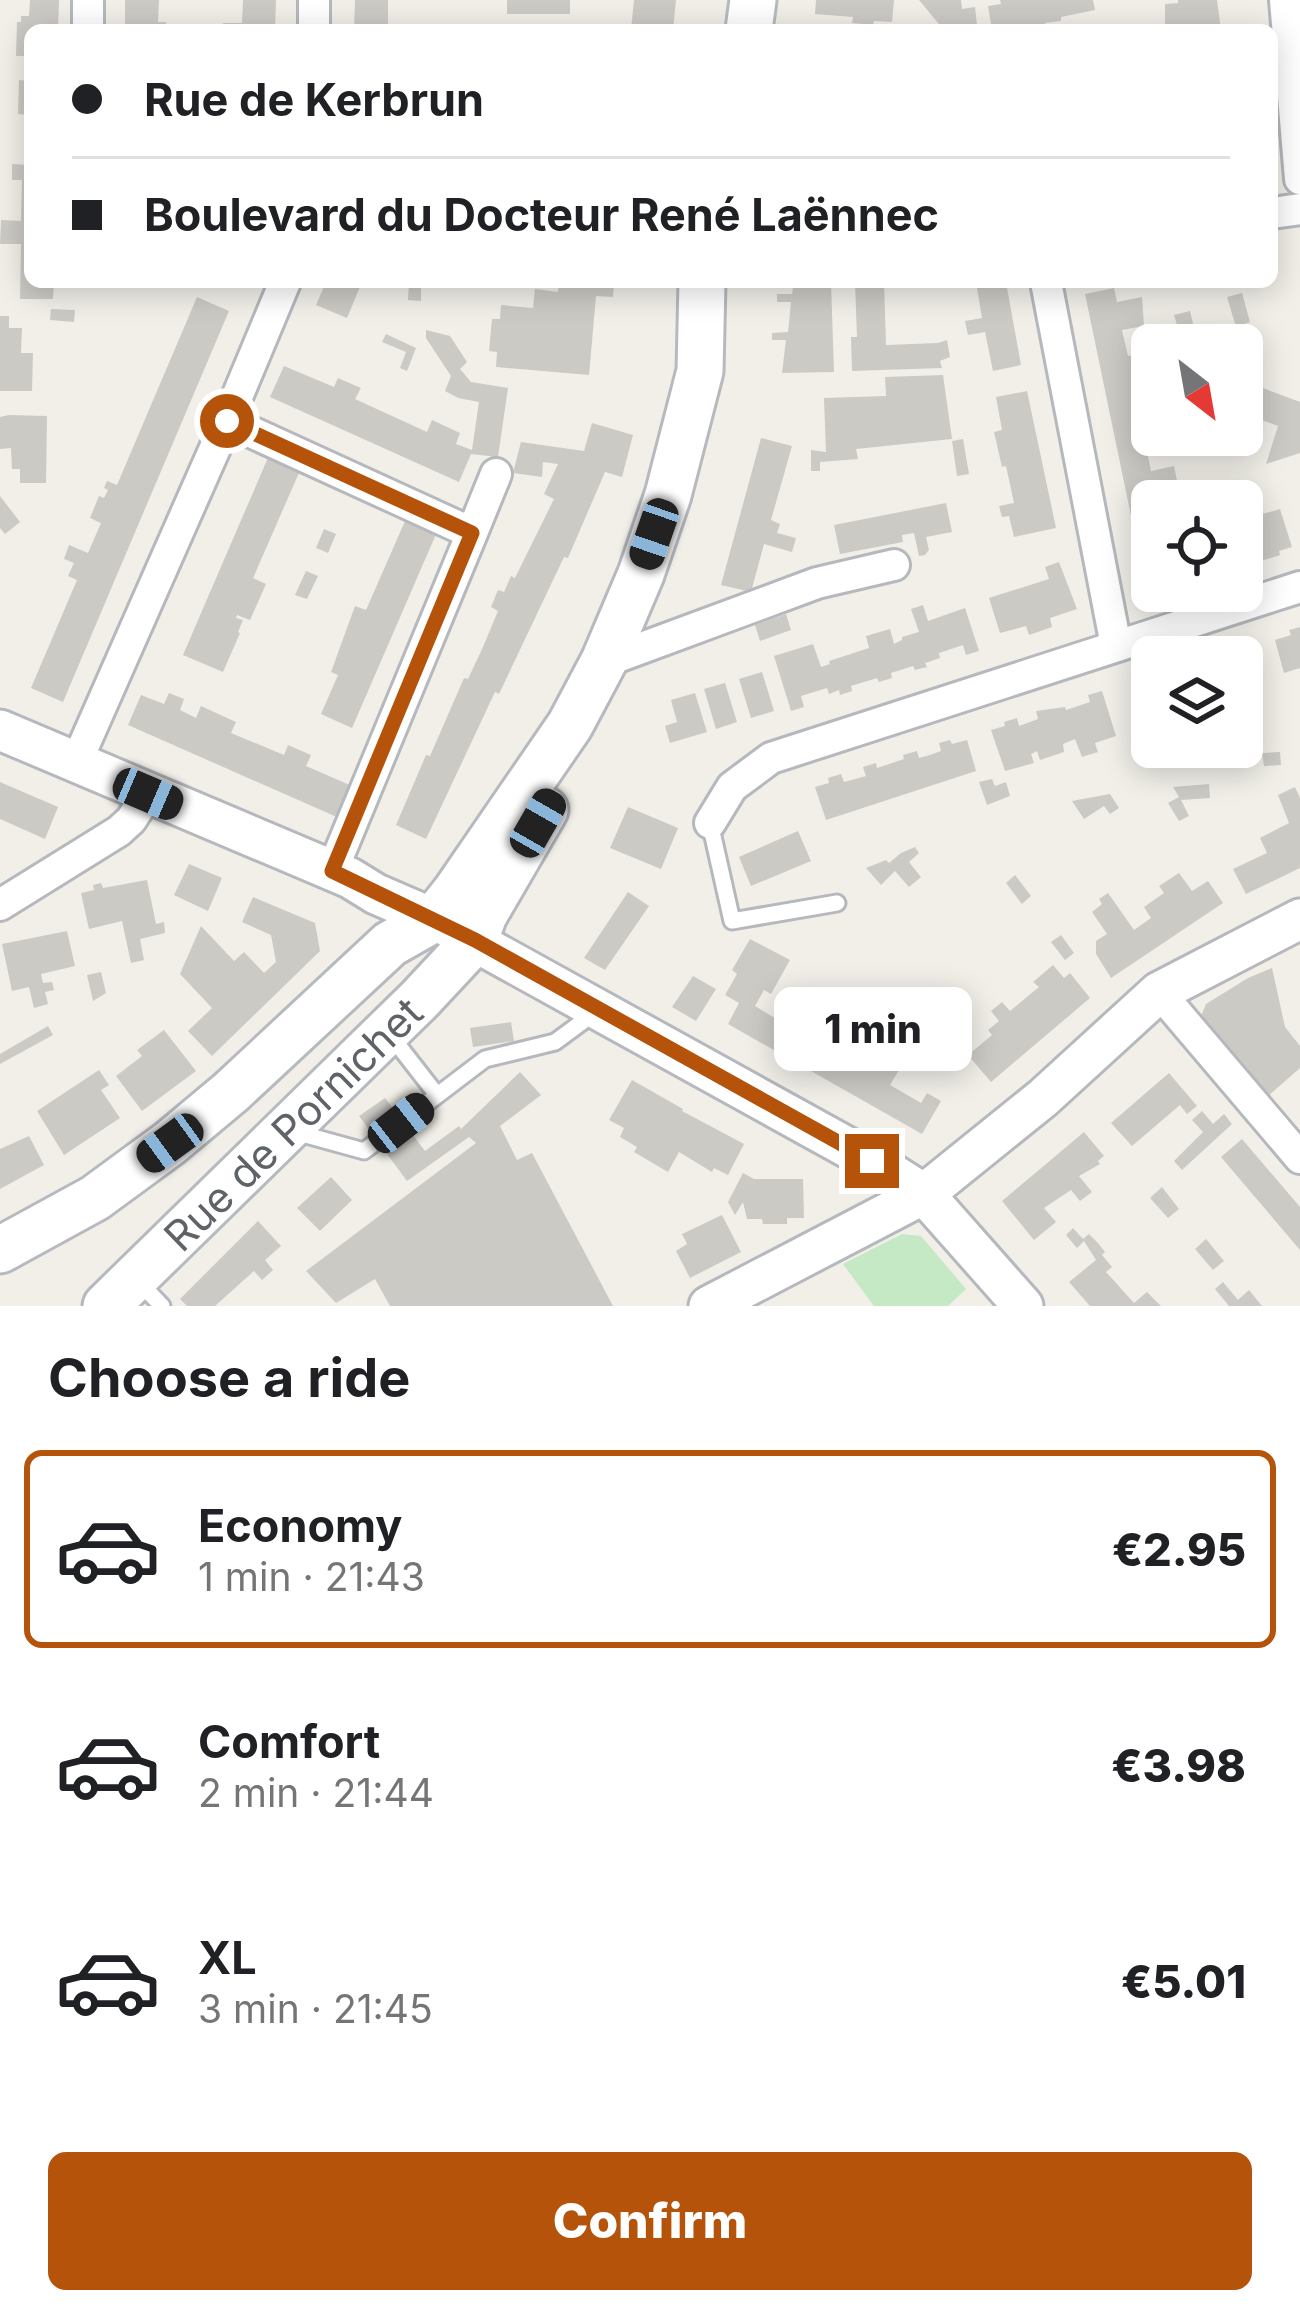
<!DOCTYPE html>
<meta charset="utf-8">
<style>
body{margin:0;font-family:Inter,sans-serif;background:#f6f6f6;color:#202124;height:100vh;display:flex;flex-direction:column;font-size:45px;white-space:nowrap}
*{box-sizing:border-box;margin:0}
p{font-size:39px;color:#757577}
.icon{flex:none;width:66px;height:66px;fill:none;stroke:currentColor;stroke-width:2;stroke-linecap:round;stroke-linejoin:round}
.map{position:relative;height:1306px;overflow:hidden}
.sheet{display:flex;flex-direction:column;background:#fff;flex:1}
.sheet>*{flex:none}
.guide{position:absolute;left:24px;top:24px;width:1254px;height:264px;border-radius:18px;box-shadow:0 6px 30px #0003;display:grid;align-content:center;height:264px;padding:0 48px;background:#fff}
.needle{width:78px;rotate:149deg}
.fabs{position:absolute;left:1131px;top:324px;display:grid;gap:24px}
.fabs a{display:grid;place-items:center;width:132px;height:132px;border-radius:18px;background:#fff;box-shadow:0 6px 30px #0003;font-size:60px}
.end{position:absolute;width:54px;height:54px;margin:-27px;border:15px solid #b45309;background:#fff;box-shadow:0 0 0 6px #fff}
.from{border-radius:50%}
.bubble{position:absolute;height:84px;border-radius:18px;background:#fff;box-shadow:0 6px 30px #0003;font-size:39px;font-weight:800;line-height:84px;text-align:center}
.car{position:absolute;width:36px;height:72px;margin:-36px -18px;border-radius:15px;box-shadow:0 0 9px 3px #0007;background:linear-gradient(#222 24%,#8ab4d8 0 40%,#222 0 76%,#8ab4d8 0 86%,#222 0)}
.guide b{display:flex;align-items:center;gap:42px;height:114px;font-size:45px}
.guide b+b{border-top:3px solid #e0e0e0}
.guide i{width:30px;height:30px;background:#202124}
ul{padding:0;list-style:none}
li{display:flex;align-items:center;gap:36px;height:198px;margin:0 24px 18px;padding:0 24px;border:6px solid transparent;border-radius:18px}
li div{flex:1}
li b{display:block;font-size:45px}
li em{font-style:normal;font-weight:800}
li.current{border-color:#b45309}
li>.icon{width:108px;height:108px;stroke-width:1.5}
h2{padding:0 48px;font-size:54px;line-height:144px}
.cta{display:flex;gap:24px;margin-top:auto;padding:24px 48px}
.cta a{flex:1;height:138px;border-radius:18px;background:#b45309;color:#fff;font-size:48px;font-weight:800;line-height:138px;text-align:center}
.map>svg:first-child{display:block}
.green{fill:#c5e8c5}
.building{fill:#cccac5}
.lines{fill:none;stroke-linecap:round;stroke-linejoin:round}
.service-casing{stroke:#b5b8bc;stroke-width:21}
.minor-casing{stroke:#b5b8bc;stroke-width:36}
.tertiary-casing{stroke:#b5b8bc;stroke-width:45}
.secondary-casing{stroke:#b6babf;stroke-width:51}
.service{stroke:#fff;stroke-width:15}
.minor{stroke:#fff;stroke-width:30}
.tertiary{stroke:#fff;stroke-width:39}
.secondary{stroke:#fff;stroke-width:45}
.route{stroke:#b45309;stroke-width:15}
.labels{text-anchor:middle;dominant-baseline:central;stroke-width:12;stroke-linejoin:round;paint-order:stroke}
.street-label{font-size:42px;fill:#5f6368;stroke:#fff}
</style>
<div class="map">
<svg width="1300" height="1306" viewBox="0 0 1300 1306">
<rect width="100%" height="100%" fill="#f1efe8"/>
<path class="green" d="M902,1234L921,1236L966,1289L948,1306H874L843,1264Z"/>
<path class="building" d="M30,0H59L58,30H30V56H16L17,22H21V16H29Z
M125,0H159L158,22H166V30H125Z
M243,0H276L275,30H222L223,23H242Z
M355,0H388V30H354Z
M507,0H570V14H507Z
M634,0H676L673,30H631Z
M816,0H894L892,22L874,21L873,25L852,23L853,17L815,14Z
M919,0H961L962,9L975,7L977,25L943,29Z
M1000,0H1093L1095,10L1061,17V21L1045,23V27L992,30L988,6L1001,4Z
M1178,0H1217L1221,30H1165V4L1178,3Z
M19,80L30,81V115L18,114Z
M12,164L30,165V282H54L53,299H20L21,244H0L1,220L21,221L22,180H12Z
M326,282H362L347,318L316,305Z
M409,282H421V301L408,300Z
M559,282H614L613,297L596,296L589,375L496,367L497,352L489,351L492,319H500L501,305L533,308L535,289L558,292Z
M794,282H831L834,372L782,373L786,340H772V333L788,332L791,302H777V294H792Z
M855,282H884L886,345L938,343L947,340L950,357L940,361L942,368L852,371L851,337H857Z
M976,282H1006L1021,365L993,371L985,332L968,335L965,321L982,318Z
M1114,288L1117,302L1142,297L1144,326L1122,330L1128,356L1140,354L1146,387L1150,386L1152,394V403L1138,406L1151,471L1174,466L1179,490L1156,495L1157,501H1152V532L1135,535L1085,294Z
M1242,293L1250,322L1236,327L1227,297Z
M197,297L229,311L63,702L31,688L77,580L68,576L74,563L64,559L69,545L88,553L101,523L90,518L99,496L104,498L108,490L104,488L107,481L117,485Z
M51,309L75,310L74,322L50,320Z
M1190,311L1197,341L1183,345L1174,315Z
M0,316H9V328H22L21,353H33L32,391H0Z
M426,330L450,336L467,362L460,369L471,382L508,388L498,457L471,454L459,482L270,397L284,366L334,387L338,378L361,388L355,399L427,432L432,420L460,433L456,444L472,450L479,402L458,398L445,391L451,376L426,338Z
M386,334L416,348L407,371L400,368L406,352L382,342Z
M1257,346L1261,363L1242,369V350Z
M943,375L952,439L856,449L858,459L820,462V471H811V450L826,452L824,398L886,396L885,377Z
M1255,385L1300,402V453L1266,464L1278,426L1245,414Z
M1027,391L1056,528L1014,537L1009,516L1002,517L999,506L1014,503L1006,466L1002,467L994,432L1002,430L996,397Z
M9,415L47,416L46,483H20V469H12L11,448L0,449V417Z
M592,423L633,435L622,477L605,472L568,558L564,557L499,694L495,692L426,839L396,825L426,755L430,756L464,678L468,679L483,647L498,611L491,607L498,590L504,592L511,576L515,578L554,499L544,494L558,464L543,462L542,477L513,473L521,442L584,451Z
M761,438L792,446L771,520L780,524L777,533L796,538L792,552L764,544L751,592L721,585Z
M963,439L969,474L957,476L952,441Z
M270,453L302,466L253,578L266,584L250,620L237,615L236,618L243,620L238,632L240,633L223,672L183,655Z
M0,496L20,522L5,534L0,528Z
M946,503L952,532L926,537L929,550L925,555L919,556L914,533L902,535L903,542L840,554L834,525Z
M1280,509L1292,547L1279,551L1280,555L1242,567V520Z
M409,512L440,525L352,728L321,714L338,675L331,672L355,606L366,610Z
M324,529L336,534L328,553L316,548Z
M1059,562L1077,609L1050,618L1052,627L1029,635L1026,626L1000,633L989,598L1049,579L1045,567Z
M306,571L318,576L307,599L295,595Z
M923,605L928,621L965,608L979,651L966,655L963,645L939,653L940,658L925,663L927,667L915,670L913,666L891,673L892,678L879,682L877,678L851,686L852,691L840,695L839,690L829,694L827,688L801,696L804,707L791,711L774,656L813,644L821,667L830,664L829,661L869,648L866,636L890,629L894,644L902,640V637L919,632L911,609Z
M786,614L791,630L760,641L755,625Z
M1300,627V668L1284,673L1275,640L1291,635L1289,630Z
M1240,646L1241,651L1252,648L1261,677L1251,680L1256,699L1242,703V657H1230L1229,650Z
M762,672L774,711L751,718L739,679Z
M1152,678V714L1148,715L1138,683Z
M725,683L737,722L716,729L704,689Z
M1102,691L1116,736L1095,743L1098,752L1082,757L1075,739L1063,744L1064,752L1040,760L1037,751L1031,754L1034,763L1005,771L991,730L1005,726L1004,722L1017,718L1019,726L1038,719L1036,711L1065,707L1066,710L1090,702L1088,695Z
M169,693L184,699L180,710L196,718L201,706L236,722L231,733L284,755L288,745L311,755L306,766L352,786L339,818L128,725L141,695L164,704Z
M695,693L707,732L670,743L665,726L677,722L671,700Z
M950,740L952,744L967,740L976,771L826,820L815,787L829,783L828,778L841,774L844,782L866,776L863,767L876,763L877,768L904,759L903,755L917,751L919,758L930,755L941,751L939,743Z
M1280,752L1281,765L1264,766L1262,753Z
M992,779L995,786L1006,782L1010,796L987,805L979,782Z
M0,782L58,807L45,839L0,819Z
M1209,784L1210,798L1181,800L1189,816L1179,821L1168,803L1179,797L1173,787Z
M1295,787L1300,798V868L1246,894L1233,869L1267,853L1260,838L1289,823L1278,795Z
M1110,794L1119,808L1110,814L1104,806L1084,819L1072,801Z
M628,807L678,828L661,869L610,848Z
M798,831L811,861L751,886L739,857Z
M915,847L919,853L909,862L921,877L909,887L895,871L881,885L866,868L886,860L889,863L901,853Z
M189,864L222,878L208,911L174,895Z
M1179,873L1192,891L1208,881L1223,903L1111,978L1096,954V941L1107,934L1092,912L1102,904L1099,899L1108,893L1134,930L1151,918L1144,907L1164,893L1159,886Z
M1015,875L1031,896L1022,904L1006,883Z
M147,880L156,924L164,922L165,933L140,939L144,960L131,963L122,921L89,929L81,893L94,890L93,885L101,883L103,888Z
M628,892L649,906L605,970L584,958Z
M253,897L315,923L320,951L212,1056L188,1031L212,1008L180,974L201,926L234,961L244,952L264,973L276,962L271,935L242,922Z
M67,931L75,966L41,974L43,983L52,982L54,990L45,992L48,1004L34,1008L29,987L12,991L2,944Z
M1061,935L1074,953L1065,960L1051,942Z
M750,939L790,960L771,994L764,990L755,1006L816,1043L825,1028L840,1038L843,1033L899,1070L890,1085L921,1103L927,1093L941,1101L922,1134L728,1024L739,1003L725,995L737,974L732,970Z
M1053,965L1064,978L1070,973L1090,998L991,1082L968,1055L992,1035L988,1030L999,1021L991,1011L1002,1002L1010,1011L1039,987L1033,982Z
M1272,968L1285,1027L1300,1046V1068L1269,1095L1201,1016L1206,1004L1248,978Z
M101,972L106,993L93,1001L87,975Z
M693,976L716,989L696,1021L672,1007Z
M933,1010L947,1026L938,1033L925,1018Z
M511,1022L514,1041L473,1047L470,1028Z
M48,1026L53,1035L0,1064V1054Z
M164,1030L196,1071L142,1111L116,1076L142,1056L137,1050Z
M908,1034L917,1039L907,1057L897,1051Z
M99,1070L109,1085L101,1090L120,1118L64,1155L37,1111Z
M520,1072L541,1095L500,1126L517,1160L532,1153L613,1306H390L375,1279L336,1303L306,1271L476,1143L469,1137L407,1181L359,1116L385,1098L425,1151L459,1126L461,1129Z
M1169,1073L1197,1106L1187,1114L1180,1105L1132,1146L1111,1123Z
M632,1080L683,1109L682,1111L744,1144L728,1175L714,1168L712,1172L679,1152L668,1172L634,1152L637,1147L620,1137L624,1128L609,1120Z
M1202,1111L1213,1124L1224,1114L1232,1124L1182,1170L1174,1161L1203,1132L1192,1120Z
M1084,1132L1104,1156L1098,1161L1100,1164L1079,1176L1092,1192L1080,1201L1071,1190L1044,1208L1056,1222L1034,1240L1002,1201Z
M29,1136L44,1165L0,1189V1149Z
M1242,1139L1300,1207V1250L1221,1157Z
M743,1173L754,1179H803L804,1218H787V1224H763L762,1219H747L743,1202L735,1215L728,1202Z
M331,1177L352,1200L320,1231L297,1208Z
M1162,1187L1179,1209L1168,1218L1150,1198Z
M722,1215L741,1252L690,1278L676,1251L687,1244L682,1234Z
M258,1221L281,1246L265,1260L273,1270L262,1280L254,1271L215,1306H187L180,1299Z
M1073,1228L1083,1239L1089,1234L1098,1243L1105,1252L1102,1255L1112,1267L1106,1272L1134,1303L1147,1292L1161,1306H1090L1069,1282L1096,1260L1084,1241L1077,1248L1066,1235Z
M1206,1239L1224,1261L1213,1270L1195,1249Z
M1223,1282L1238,1300L1249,1290L1262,1306H1229L1215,1289Z"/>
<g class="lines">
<g class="service-casing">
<path id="service" d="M710,823L732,921L837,903
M391,1036L437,1095
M295,1132L364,1151L485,1059L555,1042L597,1011
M139,1282L162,1306"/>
</g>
<g class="minor-casing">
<path id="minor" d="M88,0V30
M1285,0L1300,179
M314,30V0
M1272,213L1300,209
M1046,282L1116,646
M227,421L472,533L332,871
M472,533L496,474
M620,656L817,583L894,565
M76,763L227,421L285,282
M710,823L732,787L771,758L1300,587
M0,905L119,831L131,820L148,794
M1159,992L1300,1158"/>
</g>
<g class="tertiary-casing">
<path id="tertiary" d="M0,730L350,878L376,894L434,919L872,1161L924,1194L1023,1306
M709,1306L924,1194L1043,1098L1159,992L1300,919"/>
</g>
<g class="secondary-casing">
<g id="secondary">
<path d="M749,30L753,0"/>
<path d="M0,1250L95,1198L170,1143L231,1092L390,944L434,919L456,891L570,725L604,661L641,574L668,495L700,371L702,282"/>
<path id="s1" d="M106,1306L420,999L475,940L484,915L545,810"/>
</g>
</g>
<use href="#service" class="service"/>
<use href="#minor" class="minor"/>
<use href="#tertiary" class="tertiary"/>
<use href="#secondary" class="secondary"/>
</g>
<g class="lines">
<path class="route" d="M227,421L472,533L332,871L475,940L872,1161"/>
</g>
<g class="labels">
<g class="street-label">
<text stroke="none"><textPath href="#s1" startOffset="261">Rue de Pornichet</textPath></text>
</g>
</g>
</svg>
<div class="fabs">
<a><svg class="needle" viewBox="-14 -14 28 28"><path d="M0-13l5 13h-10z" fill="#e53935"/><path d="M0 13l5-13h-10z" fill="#757577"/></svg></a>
<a><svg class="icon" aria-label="locate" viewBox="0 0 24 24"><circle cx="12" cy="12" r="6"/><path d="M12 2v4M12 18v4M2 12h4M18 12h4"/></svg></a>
<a><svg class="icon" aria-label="layers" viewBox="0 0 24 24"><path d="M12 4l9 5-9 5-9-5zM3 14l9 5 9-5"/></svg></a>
</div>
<i class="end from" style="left:227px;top:421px"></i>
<i class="end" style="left:872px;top:1161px"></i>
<div class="bubble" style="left:774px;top:987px;width:198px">1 min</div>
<i class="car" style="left:654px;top:534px;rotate:199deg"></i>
<i class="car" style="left:148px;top:794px;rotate:113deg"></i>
<i class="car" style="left:538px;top:823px;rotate:30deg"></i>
<i class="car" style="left:401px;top:1123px;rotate:52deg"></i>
<i class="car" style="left:170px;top:1143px;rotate:234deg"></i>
<div class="guide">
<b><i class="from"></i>Rue de Kerbrun</b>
<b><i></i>Boulevard du Docteur René Laënnec</b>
</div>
</div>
<section class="sheet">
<h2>Choose a ride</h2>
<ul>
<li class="current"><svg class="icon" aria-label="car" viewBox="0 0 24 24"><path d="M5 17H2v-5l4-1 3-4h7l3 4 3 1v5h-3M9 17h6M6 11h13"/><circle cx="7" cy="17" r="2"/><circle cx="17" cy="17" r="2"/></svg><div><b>Economy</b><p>1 min · 21:43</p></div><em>€2.95</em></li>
<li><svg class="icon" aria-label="car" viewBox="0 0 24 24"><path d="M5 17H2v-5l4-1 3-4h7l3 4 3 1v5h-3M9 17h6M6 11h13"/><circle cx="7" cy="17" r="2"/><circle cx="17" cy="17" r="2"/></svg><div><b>Comfort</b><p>2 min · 21:44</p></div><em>€3.98</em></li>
<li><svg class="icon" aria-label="car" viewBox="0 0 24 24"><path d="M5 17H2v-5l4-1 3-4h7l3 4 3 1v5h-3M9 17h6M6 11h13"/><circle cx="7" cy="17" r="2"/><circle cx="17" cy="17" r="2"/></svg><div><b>XL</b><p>3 min · 21:45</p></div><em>€5.01</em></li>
</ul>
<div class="cta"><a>Confirm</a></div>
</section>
